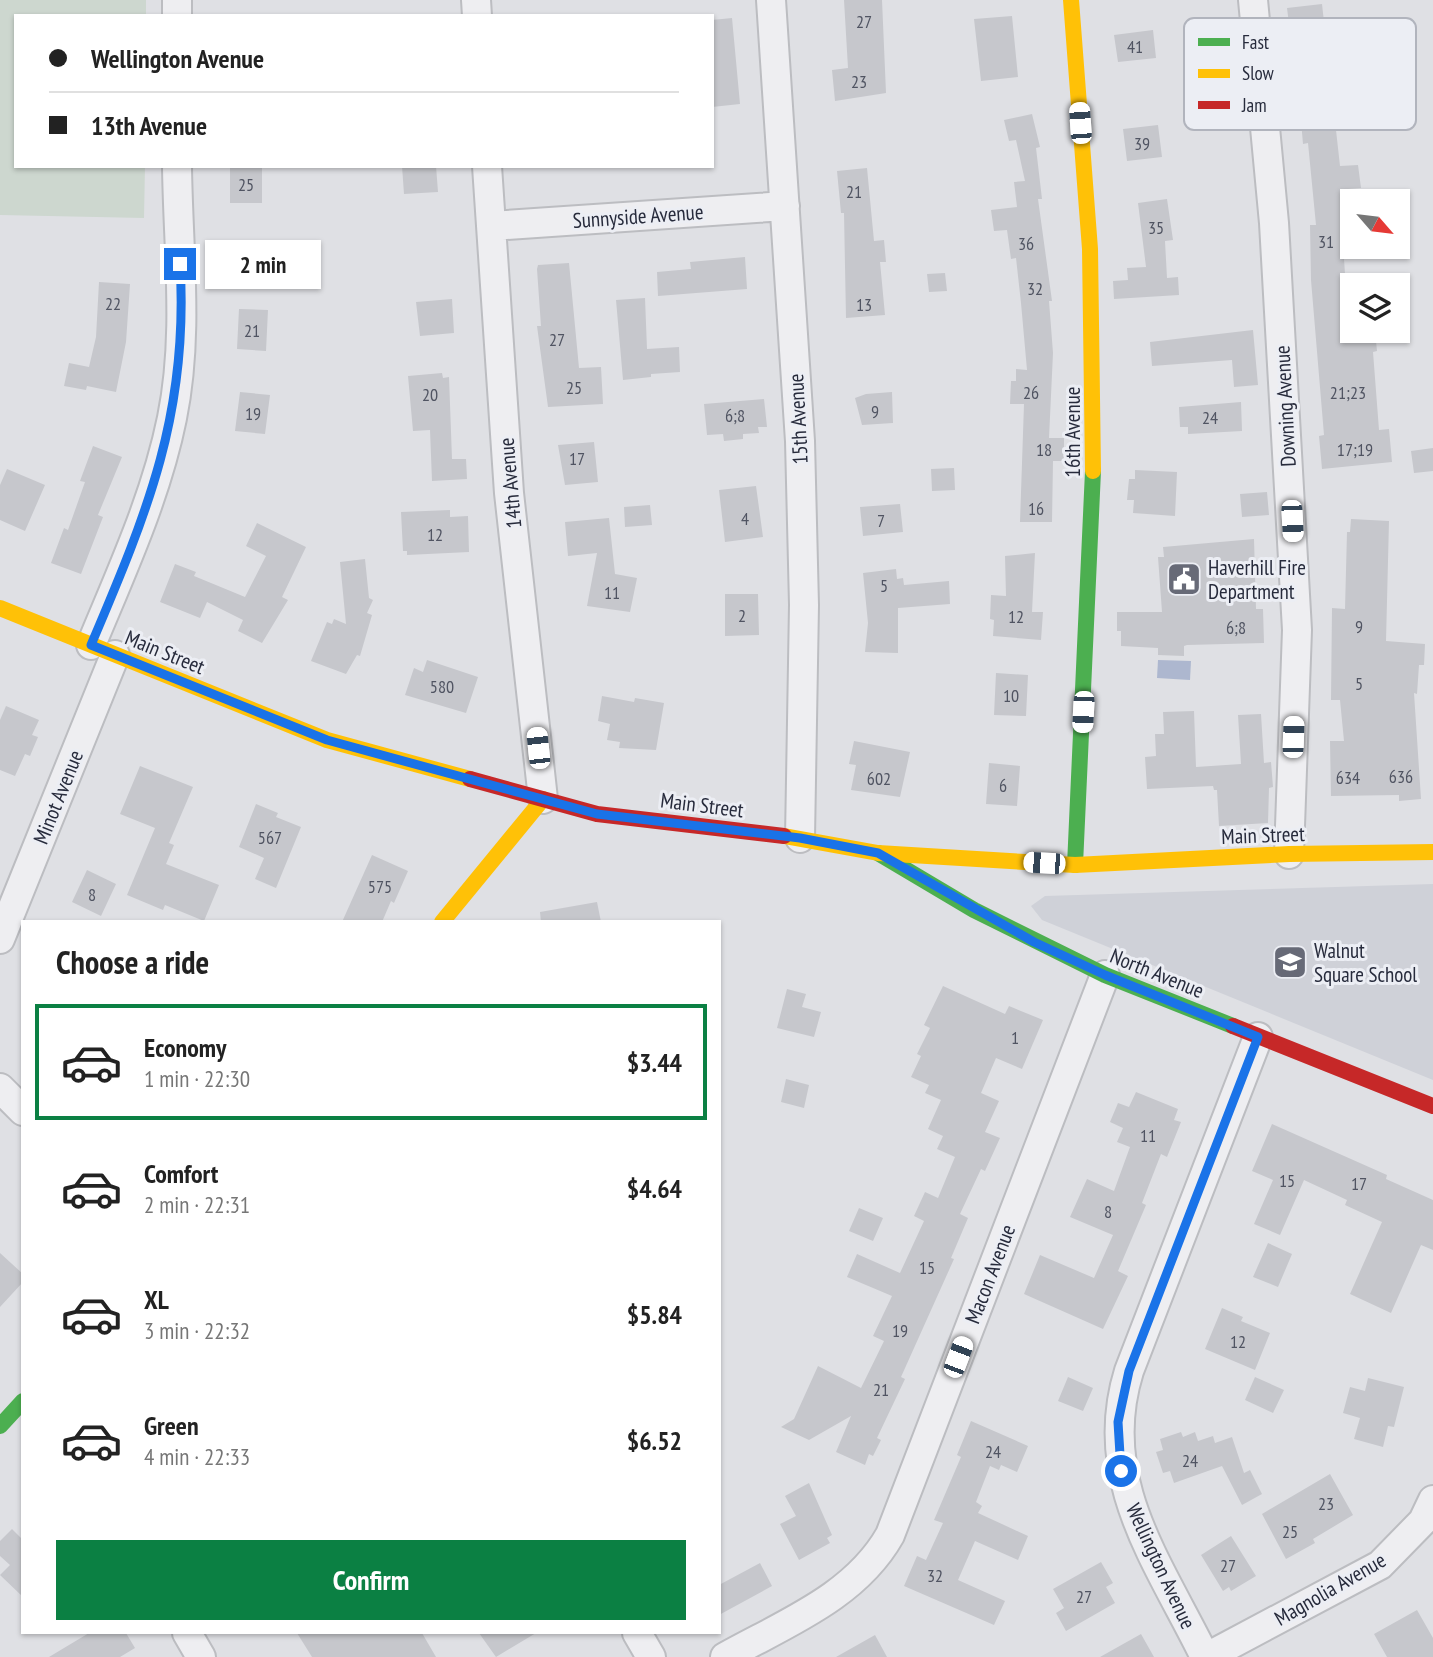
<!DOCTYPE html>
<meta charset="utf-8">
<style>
body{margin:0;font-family:"PT Sans Narrow",sans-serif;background:#f2f2f2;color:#222;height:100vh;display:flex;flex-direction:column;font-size:26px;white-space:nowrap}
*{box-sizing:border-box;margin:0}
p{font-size:23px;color:#767676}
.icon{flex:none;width:38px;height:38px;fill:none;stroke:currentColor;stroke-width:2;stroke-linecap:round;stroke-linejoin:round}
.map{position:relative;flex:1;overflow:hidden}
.drawer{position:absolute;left:21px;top:920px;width:700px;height:714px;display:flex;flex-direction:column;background:#fff;border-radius:0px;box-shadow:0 2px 5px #0004}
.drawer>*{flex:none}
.hud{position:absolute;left:14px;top:14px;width:700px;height:154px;border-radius:0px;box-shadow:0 2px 5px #0004;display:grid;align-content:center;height:154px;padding:0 35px;background:#fff}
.needle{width:46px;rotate:118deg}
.buttons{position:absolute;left:1340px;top:189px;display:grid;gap:14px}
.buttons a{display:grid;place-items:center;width:70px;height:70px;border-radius:0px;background:#fff;box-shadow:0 2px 5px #0004;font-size:35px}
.end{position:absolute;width:32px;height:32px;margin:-16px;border:9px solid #1a73e8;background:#fff;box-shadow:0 0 0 4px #fff}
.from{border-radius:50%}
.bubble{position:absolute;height:49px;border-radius:0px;background:#fff;box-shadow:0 2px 5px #0004;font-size:23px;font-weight:600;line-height:49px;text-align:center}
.car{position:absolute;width:21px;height:42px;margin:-21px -10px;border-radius:9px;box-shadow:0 0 5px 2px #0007;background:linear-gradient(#fff 24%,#345 0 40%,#fff 0 76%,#345 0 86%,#fff 0)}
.hud b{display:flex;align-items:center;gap:24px;height:66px;font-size:26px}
.hud b+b{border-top:2px solid #e0e0e0}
.hud i{width:18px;height:18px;background:#222}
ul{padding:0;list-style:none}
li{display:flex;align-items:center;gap:21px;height:116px;margin:0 14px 10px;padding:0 21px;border:4px solid transparent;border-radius:0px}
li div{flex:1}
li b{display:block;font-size:26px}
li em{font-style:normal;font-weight:600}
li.selected{border-color:#0b8043}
li>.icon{width:63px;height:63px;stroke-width:1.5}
h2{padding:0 35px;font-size:32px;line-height:84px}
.cta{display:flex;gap:14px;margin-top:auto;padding:14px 35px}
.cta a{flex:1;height:80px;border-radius:0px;background:#0b8043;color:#fff;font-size:28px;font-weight:600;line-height:80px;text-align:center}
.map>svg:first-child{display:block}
.built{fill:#cfd1d8}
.green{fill:#cdd7cf}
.water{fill:#adb7cf}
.building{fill:#c6c7cc}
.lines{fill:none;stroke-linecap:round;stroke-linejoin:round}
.street-casing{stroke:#bcbdc1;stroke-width:32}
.street{stroke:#eeeef1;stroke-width:28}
.fast{stroke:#4caf50;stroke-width:16}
.slow{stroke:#ffc107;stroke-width:16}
.jam{stroke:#c62828;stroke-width:16}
.route{stroke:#1a73e8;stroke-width:9}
.labels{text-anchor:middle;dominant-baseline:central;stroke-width:6;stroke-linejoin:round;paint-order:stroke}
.number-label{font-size:18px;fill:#505462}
.street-label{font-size:21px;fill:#272b3c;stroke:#eceef4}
.poi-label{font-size:21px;fill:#272b3c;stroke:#eceef4;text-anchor:start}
.key{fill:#eceef4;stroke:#b1b4bd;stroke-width:2}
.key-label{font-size:19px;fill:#272b3c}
</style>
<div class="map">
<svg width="1433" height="1657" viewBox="0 0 1433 1657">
<rect width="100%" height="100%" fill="#dfe0e4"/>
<path class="built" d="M1433,884V1080L1042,920L1031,906L1045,896Z"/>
<path class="green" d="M0,0H146V16H16V166H145L144,218L0,215Z"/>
<path class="water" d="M1158,660L1191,661L1190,680L1157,678Z"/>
<path class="building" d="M844,0H882L886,93L835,101L832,70L848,68Z
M1322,4L1340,166L1358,165L1361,188L1348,189L1349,195L1340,196L1348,321L1353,320V331H1375L1377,351L1373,352L1379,430L1389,429L1392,462L1322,469L1319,436L1324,435L1311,280L1310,225H1316L1308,143L1303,144L1294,39L1291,40L1287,8Z
M1012,16L1018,77L981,81L974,19Z
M732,18L740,104L712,107V20Z
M1153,30L1156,58L1118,62L1114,35Z
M1032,114L1040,147L1036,148L1042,199H1038L1052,301H1049L1053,353L1049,438H1064V461H1053L1052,522H1020L1024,404H1010L1011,381H1016V369L1027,370L1021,303L1016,258L1011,259L1007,230L994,231L991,210L1017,207L1014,182L1025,181L1016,140L1009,141L1004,120Z
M1158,125L1162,157L1127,161L1123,129Z
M230,166H262V203H230Z
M402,166H436L438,192L404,194Z
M867,168L874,241L884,240L886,262H880L885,315L846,318L844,213H841L837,171Z
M1167,199L1173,240L1165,241L1167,278L1178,277L1179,295L1114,299L1113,281L1128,280L1127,268L1146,267L1138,203Z
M745,257L747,289L658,296L657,272L691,269L690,262Z
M569,263L579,368L601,367L603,404L548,407L537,326H541L537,269L538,265Z
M945,273L947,291L929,292L927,274Z
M99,282L130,284L126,342L116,392L87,386L86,390L64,386L69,363L89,367L96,337Z
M645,298L647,349L679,347L680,372L651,374V377L623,380L616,300Z
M452,299L454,333L420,336L416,302Z
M239,309L268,310L266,351L237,349Z
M1253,330L1258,385L1234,387L1232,360L1152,366L1150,342Z
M442,373L443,378L449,377L452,459H466L467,479L432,481L430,430L413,431L408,376Z
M240,392L270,395L265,434L235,431Z
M892,392L893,423L862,425L855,398L866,394Z
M764,399L767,427H758L759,433L743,434V439L724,441L723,434L707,435L704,404Z
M1241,402L1242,431L1188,434V427H1180L1179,407Z
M594,442L598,482L565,485L558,445Z
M93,446L122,457L98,515L103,517L81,574L51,563L64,528L68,530L85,482L80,481Z
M1433,448V471L1414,473L1411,451Z
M954,468L955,490L932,491L931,469Z
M7,469L45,485L25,531L0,520V485Z
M1135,470L1177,472L1175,516L1133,513L1134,500H1127L1129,479H1135Z
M756,486L763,537L725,542L719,490Z
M1267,492L1269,515L1242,517L1240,494Z
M900,504L903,532L863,536L860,507Z
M650,505L652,525L625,527L624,507Z
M450,510V517L468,516L469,552L407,555V551H403L401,512Z
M609,518L615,574L637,578L630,612L587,606L597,553L568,556L565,522Z
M1351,519L1389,521L1386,641L1425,644L1424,665H1419L1417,694L1414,693L1421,799L1399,801V795L1331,796L1330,741H1344L1340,700H1331L1332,608L1345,609L1347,532H1350Z
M257,523L306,547L282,597L288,600L262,643L238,631L243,620L207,602L200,618L160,602L175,564L196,572L194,576L245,597L266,556L246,546Z
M1254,539L1256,609H1263L1264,643L1187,645L1184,646V656L1158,655V648L1121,646V631H1117V612H1162L1158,557H1164L1163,547Z
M1035,553L1032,612H1043L1041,640L993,636L994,620L990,619L991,595L1006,596L1005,556Z
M365,559L369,598L373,600L367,613L372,615L360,656L357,655L346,674L311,661L327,622L332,624L334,619L346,624L340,562Z
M896,569L897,579L903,578L904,585L949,581L950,604L898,608V653L865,652L868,623L863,573Z
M725,594H758L759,635L725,636Z
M427,660L478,677L466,713L405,695L414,668L423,672Z
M996,673L1028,675L1026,716L994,715Z
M602,696L634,702L635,698L664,703L656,750L619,748L620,742L607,740L610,724L598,721Z
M6,706L39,720L32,735L38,737L30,756L25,754L15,776L0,770V720Z
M1194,711L1196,767L1241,764L1238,715L1261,714L1264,763L1271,762L1273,787L1269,788L1268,823L1219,826L1217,790H1214L1213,786L1147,789L1145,757L1156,756L1155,734H1164L1163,712Z
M854,741L910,752L900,797L851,790L856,765L849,764Z
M989,763L1020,766L1017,806L986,804Z
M140,766L193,787L169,843L174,845L166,864L219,885L204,921L165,905L163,910L127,895L155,828L120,814Z
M256,804L278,813L276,817L301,827L276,888L255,879L264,858L239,847Z
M372,855L408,871L394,903L391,901L382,922H342Z
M87,870L116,884L101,916L72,902Z
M597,902L601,922H541L540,912Z
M943,986L1005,1014L1009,1006L1043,1020L1022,1069L996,1058L981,1093L999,1101L985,1132L1000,1138L985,1171L981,1169L960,1214L968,1218L951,1258L954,1259L901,1377L905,1379L877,1438L881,1440L873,1456L869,1454L865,1465L836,1452L851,1416L809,1440L781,1427L794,1419L818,1366L861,1388L884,1341L873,1336L892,1296L847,1277L857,1254L900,1273L924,1221L914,1216L925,1192L938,1198L955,1157L937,1149L943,1136L928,1129L941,1100L925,1093L929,1085L911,1077L921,1056L917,1054L930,1028L924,1025Z
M787,989L806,994L802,1007L821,1012L814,1037L777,1028Z
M786,1079L809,1085L804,1108L781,1102Z
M1136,1092L1178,1109L1174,1120L1181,1122L1167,1157L1161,1154L1142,1203L1146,1205L1118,1271L1128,1276L1103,1329L1024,1294L1040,1255L1094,1278L1113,1235L1070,1217L1087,1179L1114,1191L1130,1147L1117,1142L1123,1128L1110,1122L1118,1103L1129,1107Z
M1272,1124L1387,1175L1386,1179L1433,1200V1250L1421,1245L1391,1313L1350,1294L1382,1222L1345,1205L1347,1200L1304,1180L1280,1235L1254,1224L1273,1180L1252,1171Z
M859,1208L883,1218L873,1241L849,1231Z
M1268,1243L1292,1254L1278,1287L1253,1277Z
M0,1253L23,1274V1282L0,1307Z
M1222,1308L1243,1317L1241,1321L1270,1333L1255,1370L1205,1349Z
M1068,1377L1093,1388L1083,1411L1058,1401Z
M1255,1377L1284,1390L1273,1413L1245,1400Z
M1368,1378L1404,1387L1394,1427L1388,1426L1383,1447L1354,1439L1360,1418L1343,1413L1350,1387L1365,1391Z
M971,1421L1028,1446L1017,1472L1001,1465L999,1470L990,1466L976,1502L982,1506L978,1513L1028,1536L1018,1560L975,1541L958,1580L1005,1601L994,1625L904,1586L917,1556L926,1560L943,1523L934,1520L961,1457L957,1455Z
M1181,1432L1183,1437L1195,1432L1198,1441L1213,1436L1215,1443L1232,1437L1244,1473L1250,1470L1262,1494L1242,1505L1222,1466L1174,1483L1170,1471L1163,1473L1156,1452L1163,1450L1160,1439Z
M1330,1474L1353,1515L1313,1539L1315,1543L1286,1559L1262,1514Z
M809,1483L832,1535L827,1538L830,1543L799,1560L780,1524L796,1516L785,1496Z
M12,1529L23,1540V1597L0,1575L10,1565L0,1556V1541Z
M1231,1536L1256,1576L1231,1591L1229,1587L1223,1591L1201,1555Z
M1101,1562L1113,1583L1106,1587L1115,1603L1066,1631L1056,1613L1064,1608L1053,1589Z
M760,1563L772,1586L719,1615V1585Z
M1417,1610L1433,1638V1657H1387L1374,1634Z
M89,1633H126L135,1648L120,1657H49Z
M297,1633H422L436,1657H312Z
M479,1633H536L496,1657Z
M1141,1634L1154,1657H1100Z
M875,1635L887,1657H836Z"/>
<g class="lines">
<g class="street-casing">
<path id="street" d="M177,0V16
M476,0L477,16
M771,0L800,441L804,605L800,838
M1253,0L1274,223L1297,630L1289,854
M487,166L509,493L543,799
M491,226L785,206
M91,645C122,570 156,497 172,418C189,335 178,250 177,166
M0,939L115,655
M0,1088L23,1111
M187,1633L201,1657
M637,1633L651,1657
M725,1657C784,1624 855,1597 890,1535L1105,975
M1205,1657C1159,1563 1095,1480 1129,1371L1258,1037
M1207,1657L1380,1565L1423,1521L1433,1500"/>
</g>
<use href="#street" class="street"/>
<path class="fast" d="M878,853L974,910L1105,975L1233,1026
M1075,865L1093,471
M0,1426L23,1401"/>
<path class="slow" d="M1071,0L1090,249L1093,471
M0,608L327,740L470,779
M784,836L878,853L1075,865L1289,854L1433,852
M442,922L543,799"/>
<path class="jam" d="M470,779L597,814L784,836
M1233,1026L1433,1106"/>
</g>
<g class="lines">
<path class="route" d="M180,264C189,412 148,511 91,645L327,740L597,814L800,838L878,853L1034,942L1105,975L1258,1037L1129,1371L1118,1422L1121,1471"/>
</g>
<defs>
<g id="civic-square" transform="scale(1.75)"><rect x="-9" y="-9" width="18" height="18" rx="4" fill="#676a77" stroke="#eceef4"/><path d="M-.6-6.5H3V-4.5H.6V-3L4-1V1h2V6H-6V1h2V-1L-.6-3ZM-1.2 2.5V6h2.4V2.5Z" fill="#fff"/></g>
<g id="school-square" transform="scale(1.75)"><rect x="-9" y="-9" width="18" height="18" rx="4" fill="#676a77" stroke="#eceef4"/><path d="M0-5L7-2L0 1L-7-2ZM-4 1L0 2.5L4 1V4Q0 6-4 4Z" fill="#fff"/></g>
</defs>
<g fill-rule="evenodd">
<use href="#civic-square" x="1184" y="579"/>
<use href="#school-square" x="1290" y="962"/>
</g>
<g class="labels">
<g class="number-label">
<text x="864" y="21">27</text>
<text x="1135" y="46">41</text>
<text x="859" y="81">23</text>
<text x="1142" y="143">39</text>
<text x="246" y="184">25</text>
<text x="854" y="191">21</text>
<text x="1156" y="227">35</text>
<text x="1326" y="241">31</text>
<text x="1026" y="243">36</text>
<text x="1035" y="288">32</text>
<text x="113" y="303">22</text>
<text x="864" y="304">13</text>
<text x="252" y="330">21</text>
<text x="557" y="339">27</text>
<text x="574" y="387">25</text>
<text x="1031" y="392">26</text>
<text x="1348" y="392">21;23</text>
<text x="430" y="394">20</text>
<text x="875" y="411">9</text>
<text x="253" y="413">19</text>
<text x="735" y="415">6;8</text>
<text x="1210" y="417">24</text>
<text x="1044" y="449">18</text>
<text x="1355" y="449">17;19</text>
<text x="577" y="458">17</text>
<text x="1036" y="508">16</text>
<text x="745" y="518">4</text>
<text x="881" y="520">7</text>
<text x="435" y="534">12</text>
<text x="884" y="585">5</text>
<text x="612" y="592">11</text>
<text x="742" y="615">2</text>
<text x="1016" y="616">12</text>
<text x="1359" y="626">9</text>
<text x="1236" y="627">6;8</text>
<text x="1359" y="683">5</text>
<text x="442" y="686">580</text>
<text x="1011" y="695">10</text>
<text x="1401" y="776">636</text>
<text x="1348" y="777">634</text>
<text x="879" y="778">602</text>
<text x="1003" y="785">6</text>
<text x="270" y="837">567</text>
<text x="380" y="886">575</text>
<text x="92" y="894">8</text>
<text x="1015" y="1037">1</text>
<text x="1148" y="1135">11</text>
<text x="1287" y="1180">15</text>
<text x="1359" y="1183">17</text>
<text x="1108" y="1211">8</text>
<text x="927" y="1267">15</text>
<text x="900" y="1330">19</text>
<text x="1238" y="1341">12</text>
<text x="881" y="1389">21</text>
<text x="993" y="1451">24</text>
<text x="1190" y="1460">24</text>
<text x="1326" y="1503">23</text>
<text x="1290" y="1531">25</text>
<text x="1228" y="1565">27</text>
<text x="935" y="1575">32</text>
<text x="1084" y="1596">27</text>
</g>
<g class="street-label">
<text transform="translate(638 216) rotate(-4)">Sunnyside Avenue</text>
<text transform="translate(1285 406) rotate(-93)">Downing Avenue</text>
<text transform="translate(798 419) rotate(-93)">15th Avenue</text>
<text transform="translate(1072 432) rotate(-90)">16th Avenue</text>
<text transform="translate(510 483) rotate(-95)">14th Avenue</text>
<text transform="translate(165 652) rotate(22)">Main Street</text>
<text transform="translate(58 797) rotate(-68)">Minot Avenue</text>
<text transform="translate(702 805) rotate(7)">Main Street</text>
<text transform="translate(1263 835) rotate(-2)">Main Street</text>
<text transform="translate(1157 973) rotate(22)">North Avenue</text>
<text transform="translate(990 1274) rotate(-69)">Macon Avenue</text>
<text transform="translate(1161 1566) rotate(65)">Wellington Avenue</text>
<text transform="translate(1330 1589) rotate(-30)">Magnolia Avenue</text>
</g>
<g class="poi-label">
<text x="1208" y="567">Haverhill Fire<tspan x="1208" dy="24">Department</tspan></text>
<text x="1314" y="950">Walnut<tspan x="1314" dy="24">Square School</tspan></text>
</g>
</g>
<rect x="1184" y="18" width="232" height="112" rx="10" class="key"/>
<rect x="1198" y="38" width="32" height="8" fill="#4caf50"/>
<rect x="1198" y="69" width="32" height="9" fill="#ffc107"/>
<rect x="1198" y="101" width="32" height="8" fill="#c62828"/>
<g class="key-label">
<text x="1242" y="49">Fast</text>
<text x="1242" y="80">Slow</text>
<text x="1242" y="112">Jam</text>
</g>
</svg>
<div class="buttons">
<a><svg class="needle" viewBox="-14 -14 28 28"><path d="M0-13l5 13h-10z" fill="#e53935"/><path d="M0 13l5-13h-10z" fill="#767676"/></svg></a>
<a><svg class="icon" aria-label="layers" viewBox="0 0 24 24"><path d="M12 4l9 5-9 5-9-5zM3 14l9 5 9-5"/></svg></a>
</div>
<i class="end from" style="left:1121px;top:1471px"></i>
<i class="end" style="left:180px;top:264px"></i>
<div class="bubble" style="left:205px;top:240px;width:116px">2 min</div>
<i class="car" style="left:1080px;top:123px;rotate:356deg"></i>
<i class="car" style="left:1292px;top:521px;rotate:177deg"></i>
<i class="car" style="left:1083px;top:712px;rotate:183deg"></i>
<i class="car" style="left:1293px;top:737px;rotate:2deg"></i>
<i class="car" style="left:538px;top:748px;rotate:354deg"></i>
<i class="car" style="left:1044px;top:863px;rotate:273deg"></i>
<i class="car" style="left:958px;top:1357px;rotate:21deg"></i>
<div class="hud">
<b><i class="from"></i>Wellington Avenue</b>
<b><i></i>13th Avenue</b>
</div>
<section class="drawer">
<h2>Choose a ride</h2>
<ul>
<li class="selected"><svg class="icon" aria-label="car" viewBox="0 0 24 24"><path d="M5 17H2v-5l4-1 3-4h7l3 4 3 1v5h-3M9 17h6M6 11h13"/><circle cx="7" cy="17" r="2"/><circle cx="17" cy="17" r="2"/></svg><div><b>Economy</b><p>1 min · 22:30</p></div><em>$3.44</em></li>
<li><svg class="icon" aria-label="car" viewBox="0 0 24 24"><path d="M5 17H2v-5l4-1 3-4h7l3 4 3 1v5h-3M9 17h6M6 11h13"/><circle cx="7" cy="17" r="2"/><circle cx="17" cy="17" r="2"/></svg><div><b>Comfort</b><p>2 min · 22:31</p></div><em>$4.64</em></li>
<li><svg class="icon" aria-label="car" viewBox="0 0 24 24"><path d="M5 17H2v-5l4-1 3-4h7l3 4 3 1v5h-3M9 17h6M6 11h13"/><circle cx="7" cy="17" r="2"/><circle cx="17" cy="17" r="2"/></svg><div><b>XL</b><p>3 min · 22:32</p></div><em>$5.84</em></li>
<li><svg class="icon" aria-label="car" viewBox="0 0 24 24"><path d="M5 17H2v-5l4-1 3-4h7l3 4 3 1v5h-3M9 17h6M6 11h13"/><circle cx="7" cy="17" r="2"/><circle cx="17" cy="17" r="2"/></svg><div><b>Green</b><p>4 min · 22:33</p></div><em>$6.52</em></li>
</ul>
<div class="cta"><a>Confirm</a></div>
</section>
</div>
